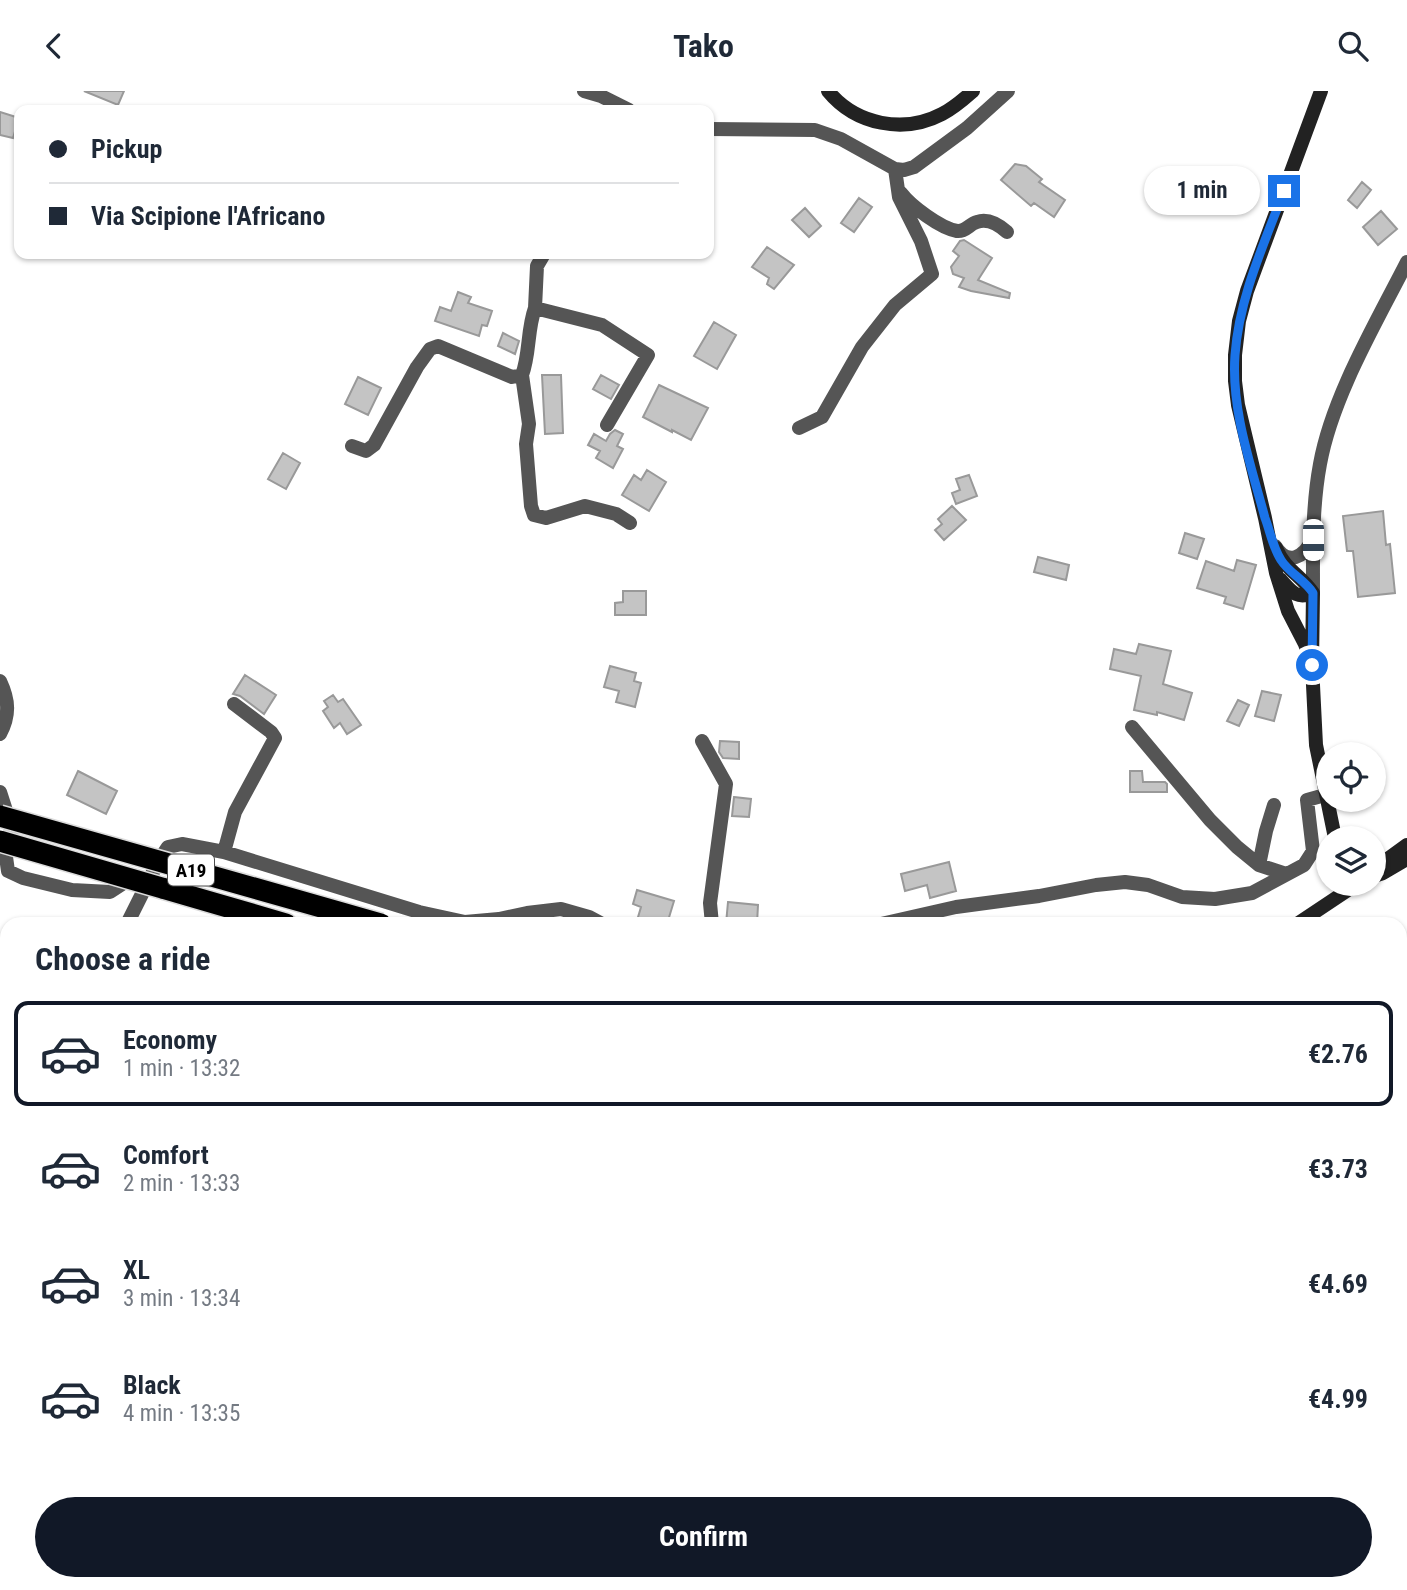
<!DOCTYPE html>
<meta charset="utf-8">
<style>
body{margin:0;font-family:"Roboto Condensed",sans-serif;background:#f2f2f3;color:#1f2937;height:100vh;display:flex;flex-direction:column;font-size:26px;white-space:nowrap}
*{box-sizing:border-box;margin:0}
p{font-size:23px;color:#747a83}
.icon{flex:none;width:38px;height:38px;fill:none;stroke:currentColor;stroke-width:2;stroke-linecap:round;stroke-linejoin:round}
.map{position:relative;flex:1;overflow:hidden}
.panel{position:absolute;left:0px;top:826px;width:1407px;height:674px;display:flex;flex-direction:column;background:#fff;border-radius:21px 21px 0 0;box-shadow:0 2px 5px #0004}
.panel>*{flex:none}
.hud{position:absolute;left:14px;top:14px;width:700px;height:154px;border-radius:14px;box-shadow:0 2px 5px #0004;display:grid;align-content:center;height:154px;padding:0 35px;background:#fff}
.tools{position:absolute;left:1316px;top:651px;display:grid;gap:14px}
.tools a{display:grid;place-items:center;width:70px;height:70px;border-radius:50%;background:#fff;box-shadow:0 2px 5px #0004;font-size:35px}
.end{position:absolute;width:32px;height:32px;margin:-16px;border:9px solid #1a73e8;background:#fff;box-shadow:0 0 0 4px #fff}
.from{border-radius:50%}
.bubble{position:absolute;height:49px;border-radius:24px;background:#fff;box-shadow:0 2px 5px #0004;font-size:23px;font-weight:700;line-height:49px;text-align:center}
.car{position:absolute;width:21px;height:42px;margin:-21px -10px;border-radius:9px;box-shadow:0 0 5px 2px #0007;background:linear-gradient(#fff 24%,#345 0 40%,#fff 0 76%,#345 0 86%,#fff 0)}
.hud b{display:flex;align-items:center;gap:24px;height:66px;font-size:26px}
.hud b+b{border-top:2px solid #e0e1e3}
.hud i{width:18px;height:18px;background:#1f2937}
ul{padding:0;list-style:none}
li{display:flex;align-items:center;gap:21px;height:105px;margin:0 14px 10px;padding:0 21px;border:4px solid transparent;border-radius:14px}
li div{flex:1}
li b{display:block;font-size:26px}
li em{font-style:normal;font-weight:700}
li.active{border-color:#111827}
li>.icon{width:63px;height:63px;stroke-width:1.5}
h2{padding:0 35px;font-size:32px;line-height:84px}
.cta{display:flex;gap:14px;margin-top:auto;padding:14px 35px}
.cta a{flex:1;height:80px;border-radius:42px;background:#111827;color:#fff;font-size:28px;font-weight:700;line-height:80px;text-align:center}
header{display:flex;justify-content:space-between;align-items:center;height:91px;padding:0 35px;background:#fff;font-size:32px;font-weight:700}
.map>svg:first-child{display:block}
.building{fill:#c4c4c4;stroke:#999;stroke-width:2}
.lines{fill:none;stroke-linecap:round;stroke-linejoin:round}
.motorway-tunnel{stroke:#d9d9d9;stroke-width:21;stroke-dasharray:21 10;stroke-linecap:butt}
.motorway-casing{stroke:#dbdbdb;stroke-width:24}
.minor{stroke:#555;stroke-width:14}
.secondary{stroke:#222;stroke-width:14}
.motorway{stroke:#000;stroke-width:21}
.motorway-bridge-casing{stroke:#dbdbdb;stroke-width:24;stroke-linecap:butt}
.motorway-bridge{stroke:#000;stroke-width:21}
.route{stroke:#1a73e8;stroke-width:9}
.labels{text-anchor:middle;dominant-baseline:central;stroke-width:5;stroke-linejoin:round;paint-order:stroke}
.shield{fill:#fff;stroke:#4c4c4c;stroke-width:2}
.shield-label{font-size:19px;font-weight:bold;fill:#000}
</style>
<header><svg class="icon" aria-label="back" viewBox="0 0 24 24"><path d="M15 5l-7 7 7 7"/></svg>Tako<svg class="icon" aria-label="search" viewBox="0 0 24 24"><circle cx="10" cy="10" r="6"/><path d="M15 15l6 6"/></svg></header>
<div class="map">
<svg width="1407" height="1499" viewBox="0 0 1407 1499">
<rect width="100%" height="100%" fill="#fff"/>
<path class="building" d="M84,0H124L118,14Z
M0,21L19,27L13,47L0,44Z
M1015,73L1026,75L1042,88L1039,91L1065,109L1054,126L1034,112L1031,115L1001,89Z
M1362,91L1371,99L1357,117L1348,109Z
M859,107L872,116L854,141L841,132Z
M805,117L821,135L809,146L792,129Z
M1381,120L1397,138L1378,154L1363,136Z
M964,149L992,167L978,189L1010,202L1009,207L971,200L959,196L964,187L953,183L951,176L959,165L953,160L960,150Z
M767,156L794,174L774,198L767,193L769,187L752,176Z
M458,201L471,206L468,212L492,220L487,235L482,234L479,245L435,230L440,216L451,220Z
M714,231L736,244L717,278L694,265Z
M503,242L519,250L515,263L498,255Z
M542,284H561L563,342L545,343Z
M601,284L619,294L611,308L593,298Z
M358,286L381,297L368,324L345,313Z
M659,294L708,317L691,349L672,339V341L643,326Z
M615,339L623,343L617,355L623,358L613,377L596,367L600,360L588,354L594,343L606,350L610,343Z
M283,362L300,372L286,398L268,388Z
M647,379L666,391L649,420L622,404L634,384L641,389Z
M969,384L977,405L956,413L952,402L960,399L956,388Z
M952,415L966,429L944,449L935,439L942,433L938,428Z
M1383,420L1386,454L1390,453L1395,502L1358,506L1353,460H1347L1343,425Z
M1185,442L1204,448L1197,468L1179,462Z
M1038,466L1069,474L1066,489L1034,481Z
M1237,469L1256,474L1243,518L1224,512L1226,506L1197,497L1206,470L1234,480Z
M623,500H646V524H615V512L623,511Z
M1139,553L1171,560L1163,593L1192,602L1184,629L1157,621V624L1134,619L1141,585L1110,578L1114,558L1136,563Z
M610,575L636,582L634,590L641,592L635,616L616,611L619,600L604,596Z
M245,584L276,604L264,623L240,605L233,603Z
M1262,600L1281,604L1274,630L1255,625Z
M333,604L338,611L343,608L361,634L347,643L340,632L334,637L323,620L328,616L324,610Z
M1238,609L1249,614L1239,635L1227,630Z
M720,650L739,651V668L723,667L719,661Z
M78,680L117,700L106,723L67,704Z
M1130,680H1142L1143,691H1165L1167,693V701H1130Z
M734,706L751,708L749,726L732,725Z
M949,771L956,800L930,807L927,794L905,800L901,783Z
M637,799L674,810L667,833H636L641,816L633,813Z
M728,811L758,814L757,833H726Z"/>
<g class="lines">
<path class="motorway-tunnel" d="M1400,1017L1407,1018
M1400,1078L1407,1079"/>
<g class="motorway-casing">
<path id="motorway" d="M162,797L286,833"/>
</g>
<path class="minor" d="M584,0L601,5L629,19
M709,38L815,39L841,48L895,78L904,79L914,76L967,37L1008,0
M901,102C911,115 940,137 957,140C966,141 969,133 977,131C988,127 999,134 1007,141
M544,163L537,175L535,217L602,234L648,264L607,334
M522,284L529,333L526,353L531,415L534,424L546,427L585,415L616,423L630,432
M799,337L822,326L862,256L895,214L932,183L921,150L899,106L895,78
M352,355L366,360L374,354L417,276L430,258L438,255L512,286L522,284C530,263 527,239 535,217
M1275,455C1288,476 1304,466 1313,448
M1313,502C1313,459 1312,416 1320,373C1332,306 1376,232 1407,171
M0,590C9,609 10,624 0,643
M1132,636L1210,729L1237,756L1259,774L1286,783
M702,650L726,693L710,812L712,833
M0,701L10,732L12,748L6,766L8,780L23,787L72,799L110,801L133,786
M224,761L235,721L275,647L271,641L234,613
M1259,774L1266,740L1274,714
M127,833L158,771L168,756L182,753L224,761L419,821L465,831L499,828L527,822L561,818L589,826L602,833
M881,833L956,816L1039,805L1096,794L1125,791L1148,794L1182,806L1215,808L1252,802L1304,774L1313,760L1307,709L1325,704
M1324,1499L1325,1493"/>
<path class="secondary" d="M828,0C856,34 904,43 942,23C954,17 964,8 973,0
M1276,457C1285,479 1301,484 1313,502L1312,574L1316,654L1335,747
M1280,488C1291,500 1296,509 1313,502
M1312,574L1305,553L1288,520L1276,482L1265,427L1238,314L1235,290V264L1239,230L1247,200L1321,0
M1374,778L1407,754
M1374,785L1383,782L1407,768
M1297,833L1357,793
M0,1226L7,1230
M220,1493L227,1499
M404,1499L414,1493"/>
<use href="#motorway" class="motorway"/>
<g class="motorway-bridge-casing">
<path id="motorway-bridge" d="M0,725L381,833
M0,750L162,797"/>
</g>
<use href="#motorway-bridge" class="motorway-bridge"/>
</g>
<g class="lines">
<path class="route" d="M1284,100C1264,153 1239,207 1235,264C1231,319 1251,374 1265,427C1270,440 1273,457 1281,469C1289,482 1305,489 1313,502L1312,574"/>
</g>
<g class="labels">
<rect class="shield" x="168" y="763.5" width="46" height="31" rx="5"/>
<g class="shield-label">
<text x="191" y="779">A19</text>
</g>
</g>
</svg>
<div class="tools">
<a><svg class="icon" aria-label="locate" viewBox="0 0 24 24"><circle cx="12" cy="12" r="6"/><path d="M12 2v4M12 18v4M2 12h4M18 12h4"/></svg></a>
<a><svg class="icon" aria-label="layers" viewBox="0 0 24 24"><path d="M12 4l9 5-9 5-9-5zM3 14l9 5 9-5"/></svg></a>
</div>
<i class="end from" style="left:1312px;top:574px"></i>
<i class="end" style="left:1284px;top:100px"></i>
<div class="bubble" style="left:1144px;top:75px;width:116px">1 min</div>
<i class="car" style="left:1313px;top:449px;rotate:180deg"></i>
<div class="hud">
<b><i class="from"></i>Pickup</b>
<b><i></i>Via Scipione l'Africano</b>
</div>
<section class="panel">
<h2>Choose a ride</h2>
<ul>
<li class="active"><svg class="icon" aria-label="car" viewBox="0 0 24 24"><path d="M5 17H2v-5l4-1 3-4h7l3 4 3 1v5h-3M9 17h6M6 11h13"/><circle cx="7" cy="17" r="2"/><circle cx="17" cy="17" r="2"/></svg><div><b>Economy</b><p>1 min · 13:32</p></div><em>€2.76</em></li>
<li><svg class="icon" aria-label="car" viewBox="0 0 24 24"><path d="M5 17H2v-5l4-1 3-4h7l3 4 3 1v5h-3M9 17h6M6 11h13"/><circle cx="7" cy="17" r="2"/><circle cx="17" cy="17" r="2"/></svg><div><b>Comfort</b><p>2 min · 13:33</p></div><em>€3.73</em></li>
<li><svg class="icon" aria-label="car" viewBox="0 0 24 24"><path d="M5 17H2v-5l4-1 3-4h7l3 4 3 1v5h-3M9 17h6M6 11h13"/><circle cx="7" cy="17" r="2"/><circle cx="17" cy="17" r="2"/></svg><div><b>XL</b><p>3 min · 13:34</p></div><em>€4.69</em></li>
<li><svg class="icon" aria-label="car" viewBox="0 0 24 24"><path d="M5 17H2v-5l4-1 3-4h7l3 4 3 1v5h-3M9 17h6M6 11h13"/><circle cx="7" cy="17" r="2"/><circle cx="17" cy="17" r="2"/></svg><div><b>Black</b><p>4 min · 13:35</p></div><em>€4.99</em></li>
</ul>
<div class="cta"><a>Confirm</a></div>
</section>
</div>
